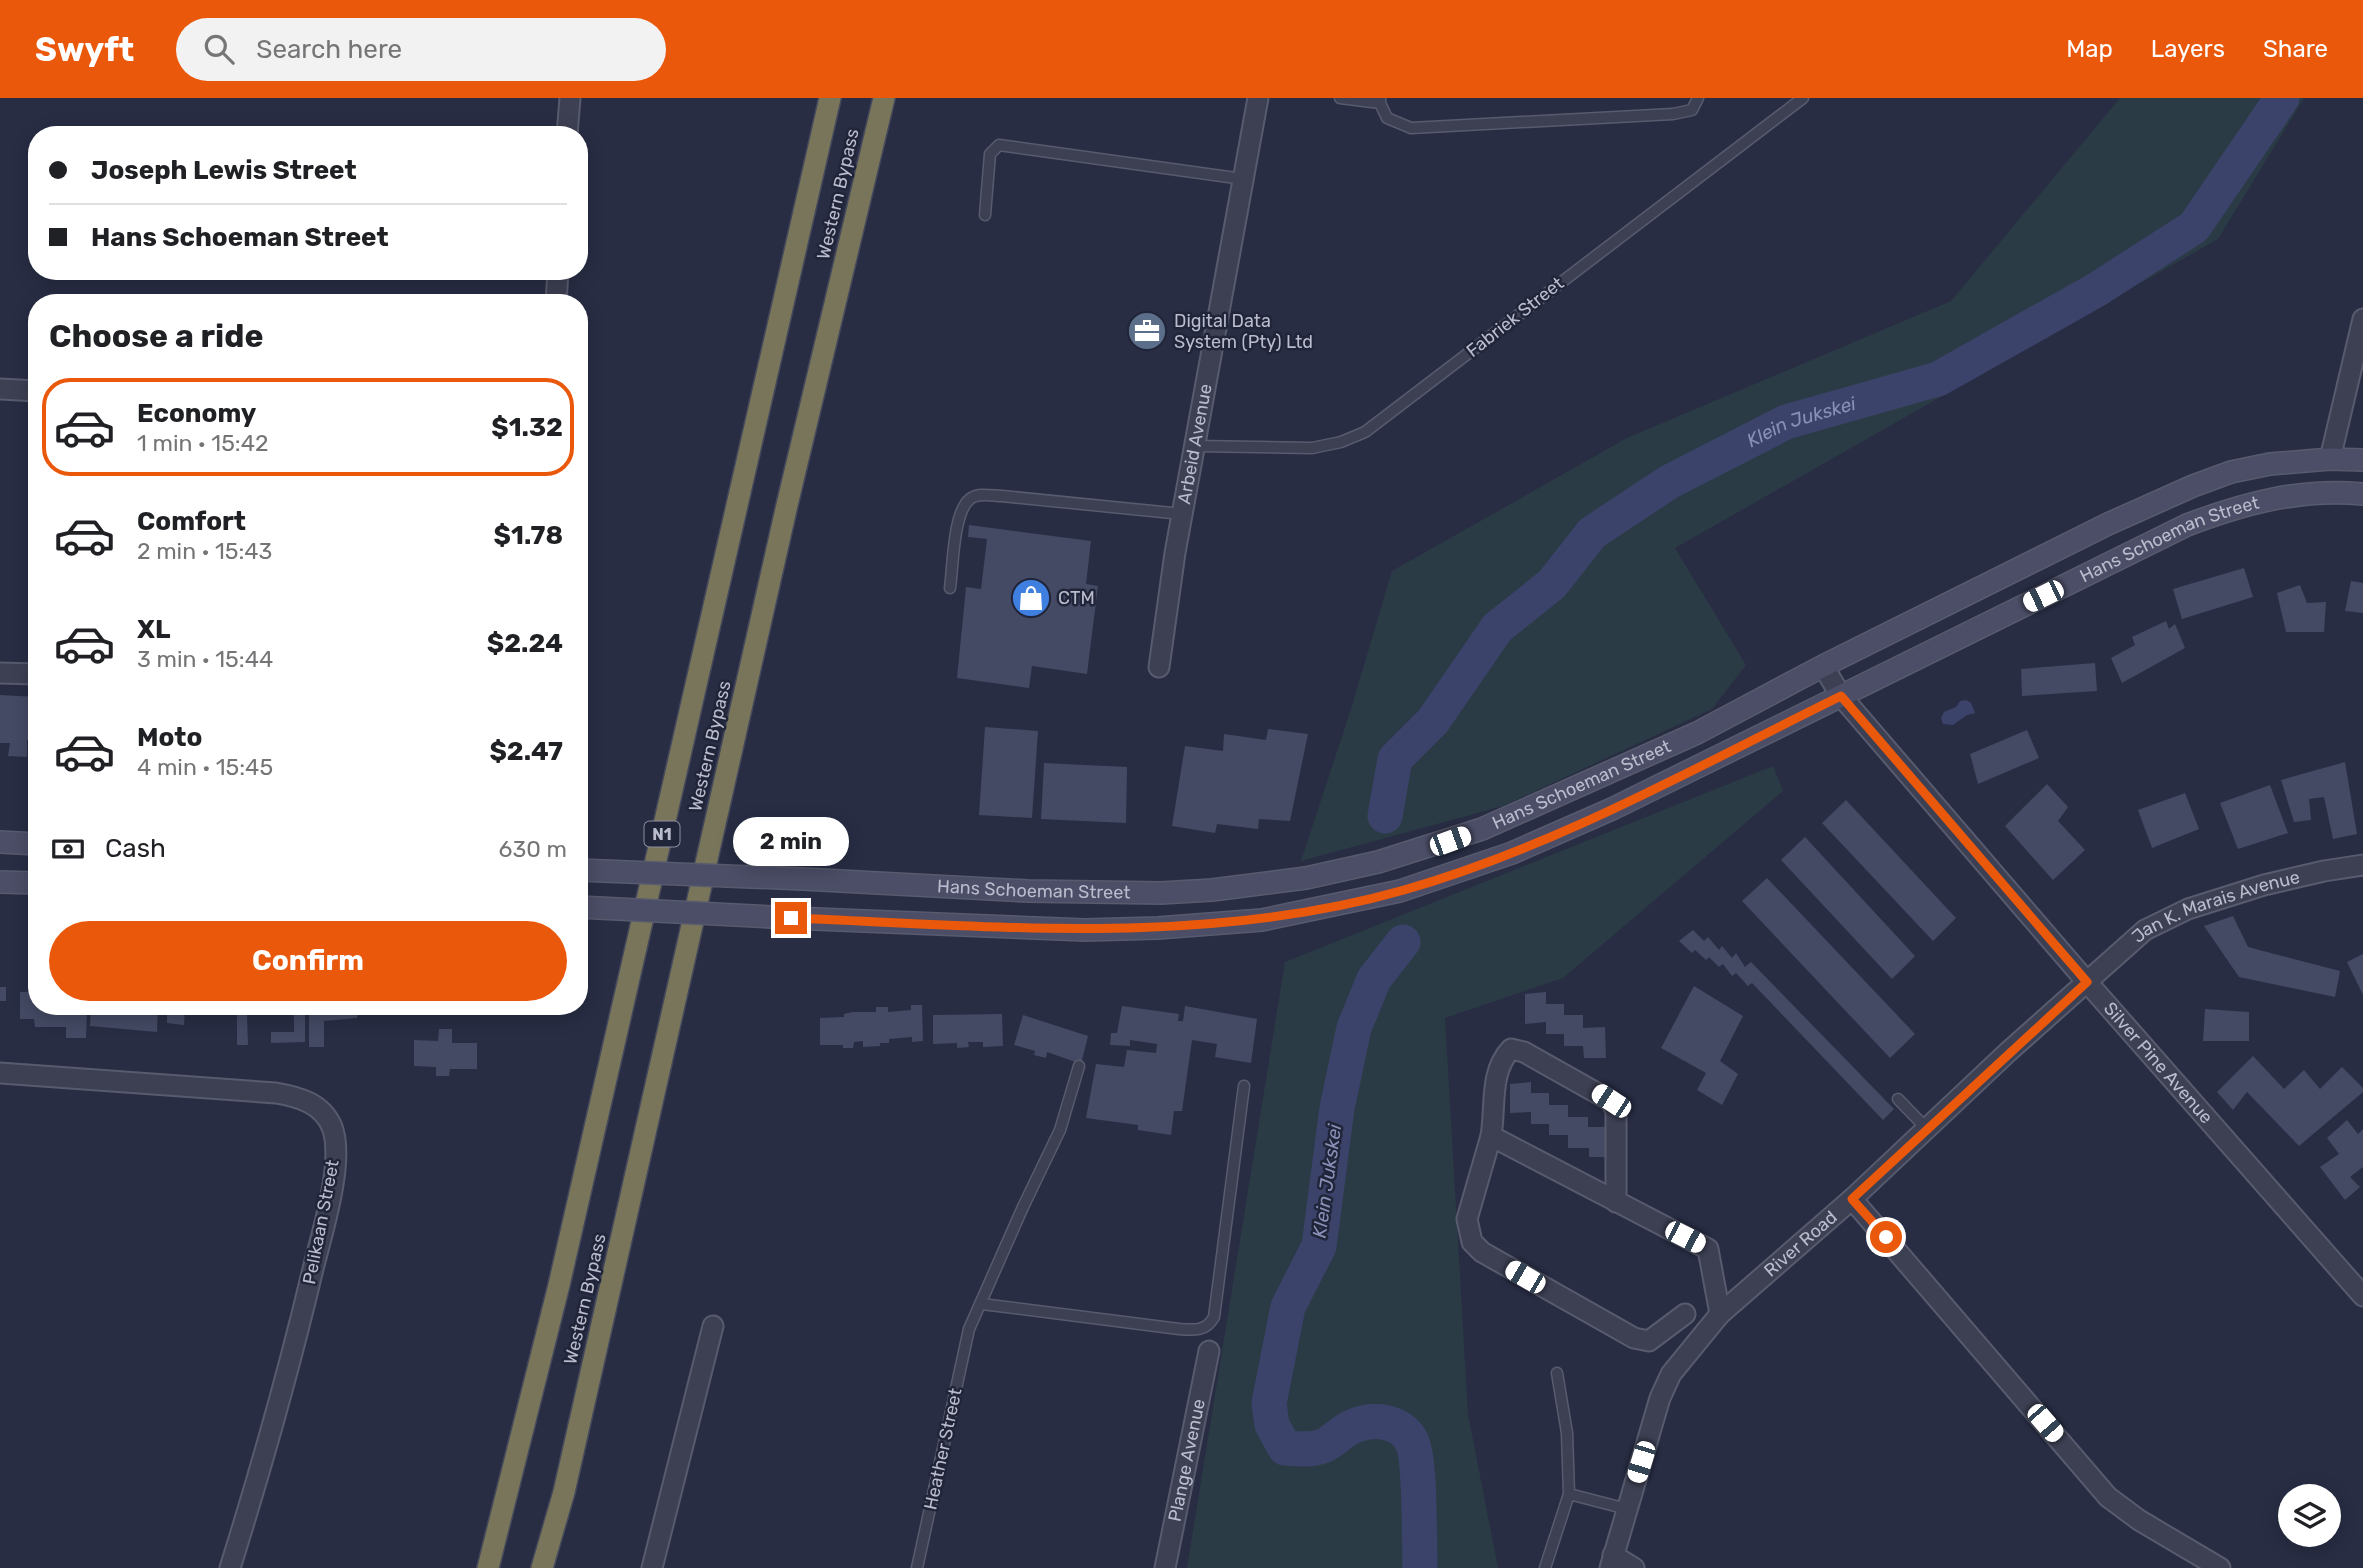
<!DOCTYPE html>
<meta charset="utf-8">
<style>
body{margin:0;font-family:Rubik,sans-serif;background:#f2f2f2;color:#202124;height:100vh;display:flex;flex-direction:column;font-size:26px;white-space:nowrap}
*{box-sizing:border-box;margin:0}
p{font-size:23px;color:#757577}
.icon{flex:none;width:38px;height:38px;fill:none;stroke:currentColor;stroke-width:2;stroke-linecap:round;stroke-linejoin:round}
.map{position:relative;flex:1;overflow:hidden}
.panel{position:absolute;left:28px;top:196px;width:560px;height:721px;display:flex;flex-direction:column;background:#fff;border-radius:28px;box-shadow:0 4px 18px #0003}
.panel>*{flex:none}
.guide{position:absolute;left:28px;top:28px;width:560px;height:154px;border-radius:28px;box-shadow:0 4px 18px #0003;display:grid;align-content:center;height:154px;padding:0 21px;background:#fff}
.fabs{position:absolute;left:2278px;top:1386px;display:grid;gap:14px}
.fabs a{display:grid;place-items:center;width:63px;height:63px;border-radius:50%;background:#fff;box-shadow:0 4px 18px #0003;font-size:35px}
.end{position:absolute;width:32px;height:32px;margin:-16px;border:9px solid #ea580c;background:#fff;box-shadow:0 0 0 4px #fff}
.from{border-radius:50%}
.bubble{position:absolute;height:49px;border-radius:24px;background:#fff;box-shadow:0 4px 18px #0003;font-size:23px;font-weight:700;line-height:49px;text-align:center}
.car{position:absolute;width:21px;height:42px;margin:-21px -10px;border-radius:9px;box-shadow:0 0 5px 2px #0007;background:linear-gradient(#fff 24%,#345 0 40%,#fff 0 76%,#345 0 86%,#fff 0)}
.guide b{display:flex;align-items:center;gap:24px;height:66px;font-size:26px}
.guide b+b{border-top:2px solid #e0e0e0}
.guide i{width:18px;height:18px;background:#202124}
ul{padding:0;list-style:none}
li{display:flex;align-items:center;gap:21px;height:98px;margin:0 14px 10px;padding:0 7px;border:4px solid transparent;border-radius:28px}
li div{flex:1}
li b{display:block;font-size:26px}
li em{font-style:normal;font-weight:700}
li.active{border-color:#ea580c}
li>.icon{width:63px;height:63px;stroke-width:1.5}
h2{padding:0 21px;font-size:32px;line-height:84px}
.pay{display:flex;align-items:center;gap:18px;height:77px;padding:0 21px;font-size:26px}
.pay p{margin-inline-start:auto}
.action{display:flex;gap:14px;margin-top:auto;padding:14px 21px}
.action a{flex:1;height:80px;border-radius:42px;background:#ea580c;color:#fff;font-size:28px;font-weight:700;line-height:80px;text-align:center}
header{display:flex;align-items:center;gap:42px;box-sizing:border-box;height:98px;padding:0 35px;background:#ea580c;color:#fff}
header strong{font-size:33px}
nav{display:flex;gap:38px;margin-inline-start:auto;font-size:24px}
.search{width:490px;height:63px;background:#f2f2f2;display:flex;align-items:center;gap:18px;box-sizing:border-box;padding:0 24px;border-radius:38px;color:#757577;font-size:26px}
.map>svg:first-child{display:block}
.green{fill:#2a3b45}
.water{fill:#3c436b}
.lines{fill:none;stroke-linecap:round;stroke-linejoin:round}
.river{stroke:#3c436b;stroke-width:35}
.building{fill:#444a64}
.service-casing{stroke:#585b6e;stroke-width:13}
.minor-casing{stroke:#585b6e;stroke-width:23}
.secondary-casing{stroke:#585b6e;stroke-width:24}
.motorway-casing{stroke:#44485b;stroke-width:24}
.service{stroke:#3d4053;stroke-width:10}
.minor{stroke:#3d4053;stroke-width:19}
.secondary{stroke:#4b4e66;stroke-width:21}
.motorway{stroke:#79755a;stroke-width:21}
.secondary-bridge-casing{stroke:#585b6e;stroke-width:24;stroke-linecap:butt}
.secondary-bridge{stroke:#4b4e66;stroke-width:21}
.route{stroke:#ea580c;stroke-width:9}
.labels{text-anchor:middle;dominant-baseline:central;stroke-width:5;stroke-linejoin:round;paint-order:stroke}
.shield{fill:#212539;stroke:#8c8fa1;stroke-width:2}
.shield-label{font-size:16px;font-weight:bold;fill:#babccd}
.street-label{font-size:18px;fill:#babccd;stroke:#212539}
.poi-label{font-size:18px;fill:#babccd;stroke:#212539;text-anchor:start}
.water-label{font-size:19px;font-style:italic;fill:#8990b8;stroke:#212539}
</style>
<header>
<strong>Swyft</strong>
<div class="search"><svg class="icon" aria-label="search" viewBox="0 0 24 24"><circle cx="10" cy="10" r="6"/><path d="M15 15l6 6"/></svg>Search here</div>
<nav><a>Map</a><a>Layers</a><a>Share</a></nav>
</header>
<div class="map">
<svg width="2363" height="1470" viewBox="0 0 2363 1470">
<rect width="100%" height="100%" fill="#282d44"/>
<path class="green" d="M2120,0H2304L2218,141L1675,450L1746,567L1712,611L1503,708L1301,763L1350,614L1392,473L1627,340L1951,203Z
M1773,668L1783,693L1563,880L1445,920L1468,1316L1498,1470H1187L1285,864Z"/>
<path class="water" d="M1966,602L1971,605L1975,615L1967,617L1953,627L1943,626L1941,620L1944,614L1956,609L1960,603Z"/>
<g class="lines">
<g class="river">
<path id="s1" d="M1385,718L1395,661L1433,623L1497,530L1552,486L1592,435L1669,384L1786,324L1938,281L2096,192L2194,129L2282,0"/>
<path d="M1403,844L1374,881L1354,930L1337,1010L1319,1148L1288,1209L1269,1305L1272,1327L1285,1350C1299,1351 1315,1353 1327,1346C1337,1340 1343,1332 1354,1328C1373,1320 1399,1322 1411,1342C1421,1358 1419,1446 1420,1470"/>
</g>
</g>
<path class="building" d="M969,427L1091,443L1086,486L1098,488L1087,576L1032,568L1029,590L957,580L966,489L981,491L987,441L968,439Z
M2244,470L2253,499L2182,521L2173,491Z
M2351,483L2363,485V515L2345,513Z
M2300,487L2307,505L2326,504L2324,534H2286L2277,495Z
M2166,523L2169,531L2175,526L2185,550L2122,585L2111,560L2135,547L2132,539Z
M2095,565L2097,593L2022,598L2021,571Z
M0,597L37,599V642H27V659L8,658L10,645H0Z
M985,629L1038,633L1032,720L979,717Z
M1268,631L1308,636L1290,723L1259,721L1258,731L1217,726L1215,735L1172,728L1185,648L1223,653L1224,636L1266,642Z
M2027,632L2039,660L1978,686L1970,656Z
M2345,664L2357,736L2333,741L2324,699L2309,701L2311,722L2294,724L2281,682Z
M1044,665L1127,669L1126,725L1041,721Z
M2047,686L2068,709L2058,723L2085,752L2053,782L2005,728Z
M2270,687L2288,735L2238,751L2220,705Z
M2185,695L2199,731L2152,750L2138,712Z
M1846,702L1956,820L1933,843L1822,725Z
M1805,739L1915,858L1892,881L1781,762Z
M1767,780L1915,936L1890,960L1742,803Z
M2233,818L2248,849L2340,873L2335,899L2239,879L2204,828Z
M1693,832L1704,843L1708,839L1719,852L1722,848L1732,860L1736,855L1745,869L1751,864L1894,1011L1883,1022L1752,885L1748,888L1736,875L1732,878L1723,866L1719,869L1709,859L1706,862L1695,852L1692,855L1679,843Z
M2363,856V897L2347,864Z
M1694,888L1743,918L1720,963L1738,976L1722,1007L1697,992L1706,975L1661,950Z
M0,889H6V903H0Z
M20,894H35L37,908H68L69,913H87L86,940H66V929H35L34,921H20Z
M1546,894V906H1564V917H1583V930L1605,929L1606,960H1584L1583,948H1564V936H1546V924L1525,926V896Z
M911,907H922L923,943L912,944V939L889,941V945H880V948L863,949V943L854,944L853,950H843V947H820V920L844,919V916L853,914H876V909H888V914L911,912Z
M91,908H158L157,934L90,928Z
M167,908H185L184,927L167,925Z
M237,908H305V944L271,945V934H294V916L247,917L248,947H237Z
M309,908H359L357,920L324,923V949H309Z
M1122,908L1179,916L1178,923H1183L1185,908L1257,921L1251,965L1215,959L1217,946L1192,942L1182,1013H1174L1171,1037L1138,1032V1027L1086,1020L1096,966L1124,969L1127,952L1156,955L1157,946L1130,942V948L1110,947L1111,935H1117Z
M2205,911L2249,914V943H2203Z
M1002,916L1003,948L983,949V944H968L969,949L957,950V945L933,946V917Z
M1023,917L1088,938L1081,966L1047,954L1046,960L1034,957L1035,953L1014,947Z
M439,931H452V945H477V971H450L449,978H436V969L414,968V942L438,943Z
M2253,958L2284,991L2304,972L2320,991L2342,969L2363,990V994L2299,1048L2247,994L2233,1012L2217,994Z
M1531,984V995H1549V1007H1568V1019H1588V1029H1610V1059H1589V1050H1568V1037H1549V1026H1531V1014L1510,1015V986Z
M2347,1022L2358,1036L2363,1031V1069L2350,1079L2360,1089L2345,1102L2320,1069L2339,1056L2327,1040Z"/>
<g class="lines">
<g class="service-casing">
<path id="service" d="M1340,0L1380,5
M1380,0V5L1387,20L1411,30L1673,16L1692,12L1698,0
M985,117L990,56L999,47L1243,81
M1194,348L1312,350L1341,344L1365,334L1803,0
M950,490C953,469 953,414 970,401C978,394 993,398 1002,398L1182,416
M1898,1001L1927,1031
M982,1206L1179,1231C1193,1232 1206,1234 1214,1219L1244,988
M1569,1396L1627,1411
M917,1470L969,1231L1023,1109L1060,1032L1079,968
M1545,1470L1569,1396L1567,1335L1557,1275"/>
</g>
<g class="minor-casing">
<g id="minor">
<path d="M567,37L570,0"/>
<path d="M556,205L558,173"/>
<path d="M0,291L37,293"/>
<path d="M2330,361L2363,221"/>
<path id="s2" d="M1823,568L1841,598L2087,884L2363,1198"/>
<path id="s3" d="M1159,569L1175,455L1258,0"/>
<path d="M0,575L37,576"/>
<path d="M0,975L276,995C299,999 322,1005 332,1029C345,1063 322,1135 313,1171C289,1272 261,1371 230,1470"/>
<path d="M1491,1038L1467,1121L1472,1144L1482,1154L1634,1240L1649,1243L1685,1216"/>
<path d="M1852,1101L2108,1399L2139,1422L2220,1470"/>
<path d="M1616,1104V1013L1611,1003L1524,954L1511,951C1489,974 1496,1009 1491,1038L1708,1151L1720,1216"/>
<path d="M1613,1457L1634,1470"/>
<path d="M652,1470L713,1228"/>
<path id="s4" d="M1165,1470L1209,1253"/>
<path id="s5" d="M1610,1470L1660,1300L1671,1276L1720,1216L1852,1101L2008,954L2145,832L2188,811L2264,787L2324,773L2363,767"/>
</g>
</g>
<g class="secondary-casing">
<g id="secondary">
<path d="M0,744L37,746"/>
<path id="s6" d="M803,781L1028,793L1161,795L1212,792L1306,780L1378,764L1482,731L1697,635L1823,568L2108,426L2193,388L2231,374L2270,366L2330,361L2363,362"/>
<path d="M0,784L37,785"/>
<path id="s7" d="M791,820L1085,832L1158,830L1262,822L1400,793L1512,755L1612,711L2187,427C2245,405 2301,390 2363,396"/>
</g>
</g>
<g class="motorway-casing">
<path id="motorway" d="M488,1470L559,1187L830,0
M542,1470L564,1394L787,407L884,0"/>
</g>
<use href="#service" class="service"/>
<use href="#minor" class="minor"/>
<use href="#secondary" class="secondary"/>
<use href="#motorway" class="motorway"/>
<g class="secondary-bridge-casing">
<path id="secondary-bridge" d="M579,772L803,781
M579,809L791,820"/>
</g>
<use href="#secondary-bridge" class="secondary-bridge"/>
</g>
<g class="lines">
<path class="route" d="M791,820C995,828 1204,849 1404,792C1558,748 1698,668 1841,598L2087,884L1852,1101L1886,1139"/>
</g>
<defs>
<g id="office-disc" transform="scale(2.0125)"><circle r="9.5" fill="#5c6f8a" stroke="#212539"/><path d="M-6-3h4V-5.5h4V-3h4V5H-6ZM-1-4.5V-3h2v-1.5ZM-6 0V1H6V0Z" fill="#fff"/></g>
<g id="shop-disc" transform="scale(2.0125)"><circle r="9.5" fill="#3f7fe0" stroke="#212539"/><path d="M-5-2.5h2.3a2.7 3.5 0 0 1 5.4 0H5L5.5 6h-11ZM-1.5-2.5h3a1.5 2.3 0 0 0-3 0Z" fill="#fff"/></g>
</defs>
<g fill-rule="evenodd">
<use href="#office-disc" x="1147" y="233"/>
<use href="#shop-disc" x="1031" y="500"/>
</g>
<g class="labels">
<rect class="shield" x="644.5" y="723.5" width="35" height="25" rx="5"/>
<g class="shield-label">
<text x="662" y="736">N1</text>
</g>
<g class="street-label">
<text transform="translate(838 96) rotate(-77)">Western Bypass</text>
<text transform="translate(1515 219) rotate(-38)">Fabriek Street</text>
<text stroke="none"><textPath href="#s3" startOffset="226">Arbeid Avenue</textPath></text>
<text stroke="none"><textPath href="#s7" startOffset="1460">Hans Schoeman Street</textPath></text>
<text transform="translate(710 648) rotate(-77)">Western Bypass</text>
<text stroke="none"><textPath href="#s6" startOffset="796">Hans Schoeman Street</textPath></text>
<text stroke="none"><textPath href="#s6" startOffset="231">Hans Schoeman Street</textPath></text>
<text stroke="none"><textPath href="#s5" startOffset="929">Jan K. Marais Avenue</textPath></text>
<text stroke="none"><textPath href="#s2" startOffset="520">Silver Pine Avenue</textPath></text>
<text transform="translate(321 1124) rotate(-79)">Pelikaan Street</text>
<text stroke="none"><textPath href="#s5" startOffset="388">River Road</textPath></text>
<text transform="translate(585 1201) rotate(-77)">Western Bypass</text>
<text transform="translate(943 1351) rotate(-78)">Heather Street</text>
<text stroke="none"><textPath href="#s4" startOffset="110">Plange Avenue</textPath></text>
</g>
<g class="poi-label">
<text x="1174" y="223">Digital Data<tspan x="1174" dy="21">System (Pty) Ltd</tspan></text>
<text x="1058" y="500">CTM</text>
</g>
<g class="water-label">
<text stroke="none"><textPath href="#s1" startOffset="598">Klein Jukskei</textPath></text>
<text transform="translate(1327 1083) rotate(-82)">Klein Jukskei</text>
</g>
</g>
</svg>
<div class="fabs">
<a><svg class="icon" aria-label="layers" viewBox="0 0 24 24"><path d="M12 4l9 5-9 5-9-5zM3 14l9 5 9-5"/></svg></a>
</div>
<i class="end from" style="left:1886px;top:1139px"></i>
<i class="end" style="left:791px;top:820px"></i>
<div class="bubble" style="left:733px;top:719px;width:116px">2 min</div>
<i class="car" style="left:2043px;top:498px;rotate:244deg"></i>
<i class="car" style="left:1450px;top:743px;rotate:70deg"></i>
<i class="car" style="left:1611px;top:1003px;rotate:303deg"></i>
<i class="car" style="left:1685px;top:1139px;rotate:117deg"></i>
<i class="car" style="left:1525px;top:1179px;rotate:300deg"></i>
<i class="car" style="left:2045px;top:1325px;rotate:139deg"></i>
<i class="car" style="left:1641px;top:1364px;rotate:197deg"></i>
<div class="guide">
<b><i class="from"></i>Joseph Lewis Street</b>
<b><i></i>Hans Schoeman Street</b>
</div>
<section class="panel">
<h2>Choose a ride</h2>
<ul>
<li class="active"><svg class="icon" aria-label="car" viewBox="0 0 24 24"><path d="M5 17H2v-5l4-1 3-4h7l3 4 3 1v5h-3M9 17h6M6 11h13"/><circle cx="7" cy="17" r="2"/><circle cx="17" cy="17" r="2"/></svg><div><b>Economy</b><p>1 min · 15:42</p></div><em>$1.32</em></li>
<li><svg class="icon" aria-label="car" viewBox="0 0 24 24"><path d="M5 17H2v-5l4-1 3-4h7l3 4 3 1v5h-3M9 17h6M6 11h13"/><circle cx="7" cy="17" r="2"/><circle cx="17" cy="17" r="2"/></svg><div><b>Comfort</b><p>2 min · 15:43</p></div><em>$1.78</em></li>
<li><svg class="icon" aria-label="car" viewBox="0 0 24 24"><path d="M5 17H2v-5l4-1 3-4h7l3 4 3 1v5h-3M9 17h6M6 11h13"/><circle cx="7" cy="17" r="2"/><circle cx="17" cy="17" r="2"/></svg><div><b>XL</b><p>3 min · 15:44</p></div><em>$2.24</em></li>
<li><svg class="icon" aria-label="car" viewBox="0 0 24 24"><path d="M5 17H2v-5l4-1 3-4h7l3 4 3 1v5h-3M9 17h6M6 11h13"/><circle cx="7" cy="17" r="2"/><circle cx="17" cy="17" r="2"/></svg><div><b>Moto</b><p>4 min · 15:45</p></div><em>$2.47</em></li>
</ul>
<div class="pay"><svg class="icon" aria-label="cash" viewBox="0 0 24 24"><path d="M3 7h18v10H3z"/><circle cx="12" cy="12" r="2"/></svg>Cash<p>630 m</p></div>
<div class="action"><a>Confirm</a></div>
</section>
</div>
